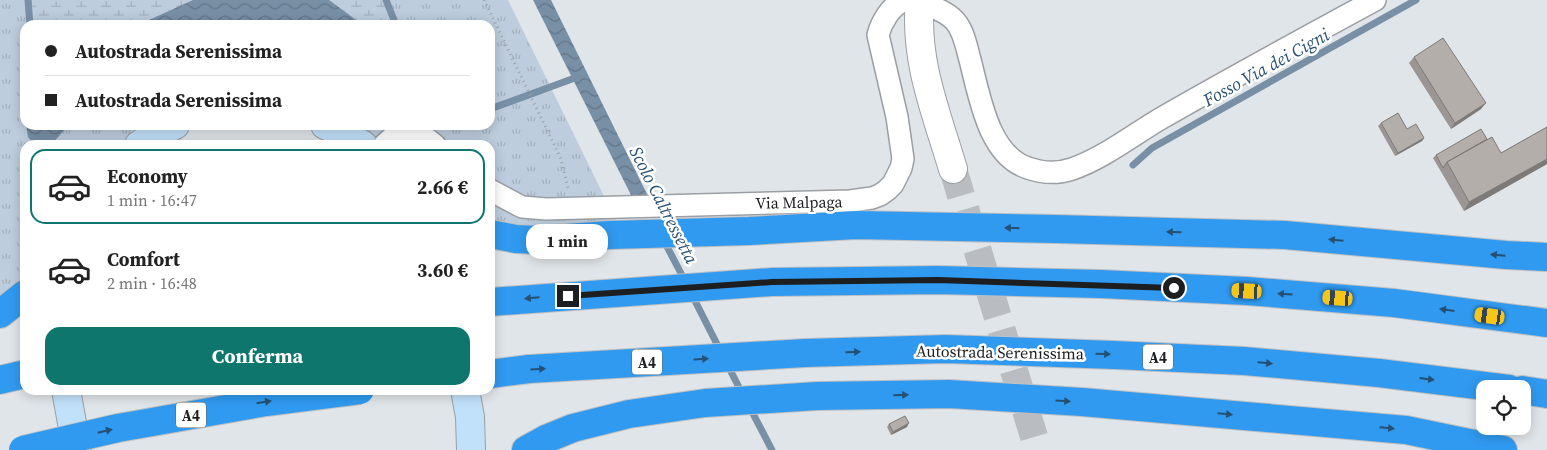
<!DOCTYPE html>
<html lang="it">
<meta charset="utf-8">
<style>
body{margin:0;font-family:"Source Serif 4",serif;background:#f6f6f6;color:#222;height:100vh;display:flex;flex-direction:column;font-size:19px;white-space:nowrap}
*{box-sizing:border-box;margin:0}
p{font-size:16px;color:#767676}
.icon{flex:none;width:28px;height:28px;fill:none;stroke:currentColor;stroke-width:2;stroke-linecap:round;stroke-linejoin:round}
.map{position:relative;flex:1;overflow:hidden}
.sheet{position:absolute;left:20px;top:140px;width:475px;height:255px;display:flex;flex-direction:column;background:#fff;border-radius:15px;box-shadow:0 2px 12px #0003}
.sheet>*{flex:none}
.banner{position:absolute;left:20px;top:20px;width:475px;height:110px;border-radius:15px;box-shadow:0 2px 12px #0003;display:grid;align-content:center;height:110px;padding:0 25px;background:#fff}
.controls{position:absolute;left:1476px;top:380px;display:grid;gap:10px}
.controls a{display:grid;place-items:center;width:55px;height:55px;border-radius:10px;background:#fff;box-shadow:0 2px 12px #0003;font-size:25px}
.end{position:absolute;width:22px;height:22px;margin:-11px;border:6px solid #1d1e20;background:#fff;box-shadow:0 0 0 2px #fff}
.from{border-radius:50%}
.bubble{position:absolute;height:35px;border-radius:15px;background:#fff;box-shadow:0 2px 12px #0003;font-size:16px;font-weight:700;line-height:35px;text-align:center}
.car{position:absolute;width:15px;height:30px;margin:-15px -8px;border-radius:6px;box-shadow:0 0 4px 1px #0007;background:linear-gradient(#f5c518 24%,#345 0 40%,#f5c518 0 76%,#345 0 86%,#f5c518 0)}
.banner b{display:flex;align-items:center;gap:18px;height:48px;font-size:19px}
.banner b+b{border-top:1px solid #e0e0e0}
.banner i{width:12px;height:12px;background:#222}
ul{padding:9px 0 0;list-style:none}
li{display:flex;align-items:center;gap:15px;height:75px;margin:0 10px 8px;padding:0 15px;border:2px solid transparent;border-radius:15px}
li div{flex:1}
li b{display:block;font-size:19px}
li em{font-style:normal;font-weight:700}
li.active{border-color:#0f766e}
li>.icon{width:45px;height:45px;stroke-width:1.5}
.primary-button{display:flex;gap:10px;margin-top:auto;padding:10px 25px}
.primary-button a{flex:1;height:58px;border-radius:15px;background:#0f766e;color:#fff;font-size:20px;font-weight:700;line-height:58px;text-align:center}
.map>svg:first-child{display:block}
.grass{fill:url(#grass-tufts)}
.wetland{fill:url(#wetland-marsh)}
.water{fill:url(#water-waves)}
.lines{fill:none;stroke-linecap:round;stroke-linejoin:round}
.stream{stroke:#7890a6;stroke-width:7}
.tertiary-tunnel{stroke:#b9bdc1;stroke-width:28;stroke-dasharray:28 14;stroke-linecap:butt}
.minor-casing{stroke:#9b9fa4;stroke-width:24}
.tertiary-casing{stroke:#9b9fa4;stroke-width:30}
.secondary-casing{stroke:#9b9fa4;stroke-width:30}
.motorway-casing{stroke:#c0c0c1;stroke-width:30}
.path{stroke:#9c9fa3;stroke-width:3;stroke-dasharray:1 4;stroke-linecap:butt}
.minor{stroke:#fff;stroke-width:21}
.tertiary{stroke:#fff;stroke-width:28}
.secondary{stroke:#c1e1fa;stroke-width:28}
.motorway{stroke:#309af0;stroke-width:28}
.motorway-bridge-casing{stroke:#c0c0c1;stroke-width:30;stroke-linecap:butt}
.motorway-bridge{stroke:#309af0;stroke-width:28}
.wall{fill:#9b9693}
.shaded-wall{fill:#7e7a78}
.building{fill:#b4aeab;stroke:#7e7a78}
.oneway{fill:#255073}
.route{stroke:#1d1e20;stroke-width:6}
.labels{text-anchor:middle;dominant-baseline:central;stroke-width:5;stroke-linejoin:round;paint-order:stroke}
.shield{fill:#fff;stroke:#616263;stroke-width:1}
.shield-label{font-size:15px;font-weight:bold;fill:#1d1e20}
.street-label{font-size:16px;fill:#1d1e20;stroke:#fff}
.water-label{font-size:18px;font-style:italic;fill:#2b5275;stroke:#fff}
</style>
<div class="map">
<svg width="1547" height="450" viewBox="0 0 1547 450">
<defs>
<pattern id="grass-tufts" width="24" height="20" patternUnits="userSpaceOnUse" patternTransform="scale(1.25)"><rect width="24" height="20" fill="#bdcddd"/><path d="M3 7l-1-3M5 7V3M7 7l1-3M15 17l-1-3M17 17v-4M19 17l1-3" fill="none" stroke="#a2b0bd"/></pattern>
<pattern id="wetland-marsh" width="20" height="14" patternUnits="userSpaceOnUse" patternTransform="scale(1.25)"><rect width="20" height="14" fill="#bdcddd"/><path d="M1 5h8M5 5V1M11 12h8M15 12V8" fill="none" stroke="#a2b0bd"/></pattern>
<pattern id="water-waves" width="16" height="10" patternUnits="userSpaceOnUse" patternTransform="scale(1.25)"><rect width="16" height="10" fill="#7890a6"/><path d="M0 5q4-4 8 0t8 0" fill="none" stroke="#627587"/></pattern>
</defs>
<rect width="100%" height="100%" fill="#e0e5e9"/>
<path class="grass" d="M0,0H508L624,237L490,227V145H372L338,125H490V25H25V125H152L120,145H25V278L16,291L0,307Z"/>
<path class="wetland" d="M28,0H193L138,25H30Z
M329,0H386L396,25H363Z"/>
<path class="water" d="M193,0H329L363,25H138Z
M533,0H551L648,196L631,195Z
M26,125H69L51,145H34L28,137Z"/>
<g class="lines">
<path class="stream" d="M28,0L30,25
M386,0L396,25
M490,109L572,79
M1133,165L1152,148L1416,0
M663,239L685,281
M691,293L721,352
M727,364L743,395
M749,406L772,450"/>
<path class="tertiary-tunnel" d="M953,169L1038,450"/>
<g class="minor-casing">
<path id="minor" d="M384,145L394,136L405,130L422,135L435,145
M490,190L522,207L546,209L850,201L872,198L880,195L887,190L893,184L901,168L903,159L897,117L878,35C881,23 891,5 904,1C919,0 945,10 955,21C963,30 966,44 969,56C979,92 987,155 1028,168C1042,173 1057,174 1072,169C1102,159 1133,135 1160,119C1231,78 1303,39 1375,0"/>
</g>
<g class="tertiary-casing">
<path id="tertiary" d="M920,0C914,60 936,112 953,169"/>
</g>
<g class="secondary-casing">
<path id="secondary" d="M325,125L341,132L363,145
M139,145L153,136L175,125
M66,390L77,450
M465,390L470,417L471,450"/>
</g>
<g class="motorway-casing">
<path id="motorway" d="M490,234L516,239L537,240L610,235L749,231L856,225L1056,229L1285,235L1506,255L1547,257
M490,302L772,282L938,280L1101,284L1247,291L1394,303L1547,323
M0,314L25,294
M490,374L529,369L805,353L946,349L1114,355L1244,361L1379,373L1509,389
M0,380L25,374
M1522,390L1547,394
M526,450L546,439L573,428L629,414L705,403L817,396L949,394L1082,402L1406,430L1503,450"/>
</g>
<path class="path" d="M484,0L561,159L568,188"/>
<use href="#minor" class="minor"/>
<use href="#tertiary" class="tertiary"/>
<use href="#secondary" class="secondary"/>
<use href="#motorway" class="motorway"/>
<g class="motorway-bridge-casing">
<path id="motorway-bridge" d="M23,450L118,428L266,402L360,390"/>
</g>
<use href="#motorway-bridge" class="motorway-bridge"/>
</g>
<path class="wall" d="M1414,57L1481,109L1451,129L1409,63Z
M1381,123L1407,129L1424,138L1422,141L1395,156L1378,126Z
M1547,127V164L1464,211L1433,158L1436,155L1487,139L1501,153Z
M889,424L907,427L891,435L887,427Z"/>
<path class="shaded-wall" d="M1486,103L1481,109L1451,129L1455,123Z
M1424,138L1422,141L1395,156L1398,153Z
M1547,159V164L1464,211L1469,202Z
M909,423L907,427L891,435L893,432Z"/>
<path class="building" d="M1443,38L1486,103L1455,123L1414,57Z
M1398,113L1407,129L1416,124L1424,138L1398,153L1381,123Z
M1547,127V159L1469,202L1447,162L1492,137L1501,153Z
M1481,129L1487,139L1447,162L1443,168L1436,155Z
M905,416L909,423L893,432L889,424Z"/>
<defs><path id="oneway-solid" d="M-6-.8H1V-3.2L6.5 0L1 3.2V.8H-6Z" transform="scale(1.25)"/></defs>
<g class="oneway">
<use href="#oneway-solid" transform="translate(1012 228) rotate(-179)"/>
<use href="#oneway-solid" transform="translate(1174 232) rotate(-178)"/>
<use href="#oneway-solid" transform="translate(1336 240) rotate(-175)"/>
<use href="#oneway-solid" transform="translate(1498 255) rotate(-175)"/>
<use href="#oneway-solid" transform="translate(1285 294) rotate(-176)"/>
<use href="#oneway-solid" transform="translate(532 298) rotate(175)"/>
<use href="#oneway-solid" transform="translate(1447 310) rotate(-172)"/>
<use href="#oneway-solid" transform="translate(853 352) rotate(-1)"/>
<use href="#oneway-solid" transform="translate(1103 354) rotate(2)"/>
<use href="#oneway-solid" transform="translate(701 359) rotate(-3)"/>
<use href="#oneway-solid" transform="translate(1265 363) rotate(5)"/>
<use href="#oneway-solid" transform="translate(538 369) rotate(-3)"/>
<use href="#oneway-solid" transform="translate(1427 379) rotate(7)"/>
<use href="#oneway-solid" transform="translate(901 395) rotate(-1)"/>
<use href="#oneway-solid" transform="translate(1063 401) rotate(3)"/>
<use href="#oneway-solid" transform="translate(264 402) rotate(-9)"/>
<use href="#oneway-solid" transform="translate(1225 414) rotate(5)"/>
<use href="#oneway-solid" transform="translate(1387 428) rotate(5)"/>
<use href="#oneway-solid" transform="translate(105 431) rotate(-13)"/>
</g>
<g class="lines">
<path class="route" d="M568,296L772,282L938,280L1174,288"/>
</g>
<g class="labels">
<g class="shield">
<rect x="1143" y="344.5" width="30" height="25" rx="4"/>
<rect x="632" y="349.5" width="30" height="25" rx="4"/>
<rect x="176" y="402.5" width="30" height="25" rx="4"/>
</g>
<g class="shield-label">
<text x="1158" y="357">A4</text>
<text x="647" y="362">A4</text>
<text x="191" y="415">A4</text>
</g>
<g class="street-label">
<text transform="translate(799 202) rotate(-1)">Via Malpaga</text>
<text transform="translate(1000 352) rotate(1)">Autostrada Serenissima</text>
</g>
<g class="water-label">
<text transform="translate(1266 67) rotate(-29)">Fosso Via dei Cigni</text>
<text transform="translate(664 205) rotate(63)">Scolo Caltressetta</text>
</g>
</g>
</svg>
<div class="controls">
<a><svg class="icon" aria-label="locate" viewBox="0 0 24 24"><circle cx="12" cy="12" r="6"/><path d="M12 2v4M12 18v4M2 12h4M18 12h4"/></svg></a>
</div>
<i class="end from" style="left:1174px;top:288px"></i>
<i class="end" style="left:568px;top:296px"></i>
<div class="bubble" style="left:526px;top:224px;width:82px">1 min</div>
<i class="car" style="left:1247px;top:291px;rotate:273deg"></i>
<i class="car" style="left:1338px;top:298px;rotate:274deg"></i>
<i class="car" style="left:1490px;top:316px;rotate:278deg"></i>
<div class="banner">
<b><i class="from"></i>Autostrada Serenissima</b>
<b><i></i>Autostrada Serenissima</b>
</div>
<section class="sheet">
<ul>
<li class="active"><svg class="icon" aria-label="car" viewBox="0 0 24 24"><path d="M5 17H2v-5l4-1 3-4h7l3 4 3 1v5h-3M9 17h6M6 11h13"/><circle cx="7" cy="17" r="2"/><circle cx="17" cy="17" r="2"/></svg><div><b>Economy</b><p>1 min · 16:47</p></div><em>2.66 €</em></li>
<li><svg class="icon" aria-label="car" viewBox="0 0 24 24"><path d="M5 17H2v-5l4-1 3-4h7l3 4 3 1v5h-3M9 17h6M6 11h13"/><circle cx="7" cy="17" r="2"/><circle cx="17" cy="17" r="2"/></svg><div><b>Comfort</b><p>2 min · 16:48</p></div><em>3.60 €</em></li>
</ul>
<div class="primary-button"><a>Conferma</a></div>
</section>
</div>
